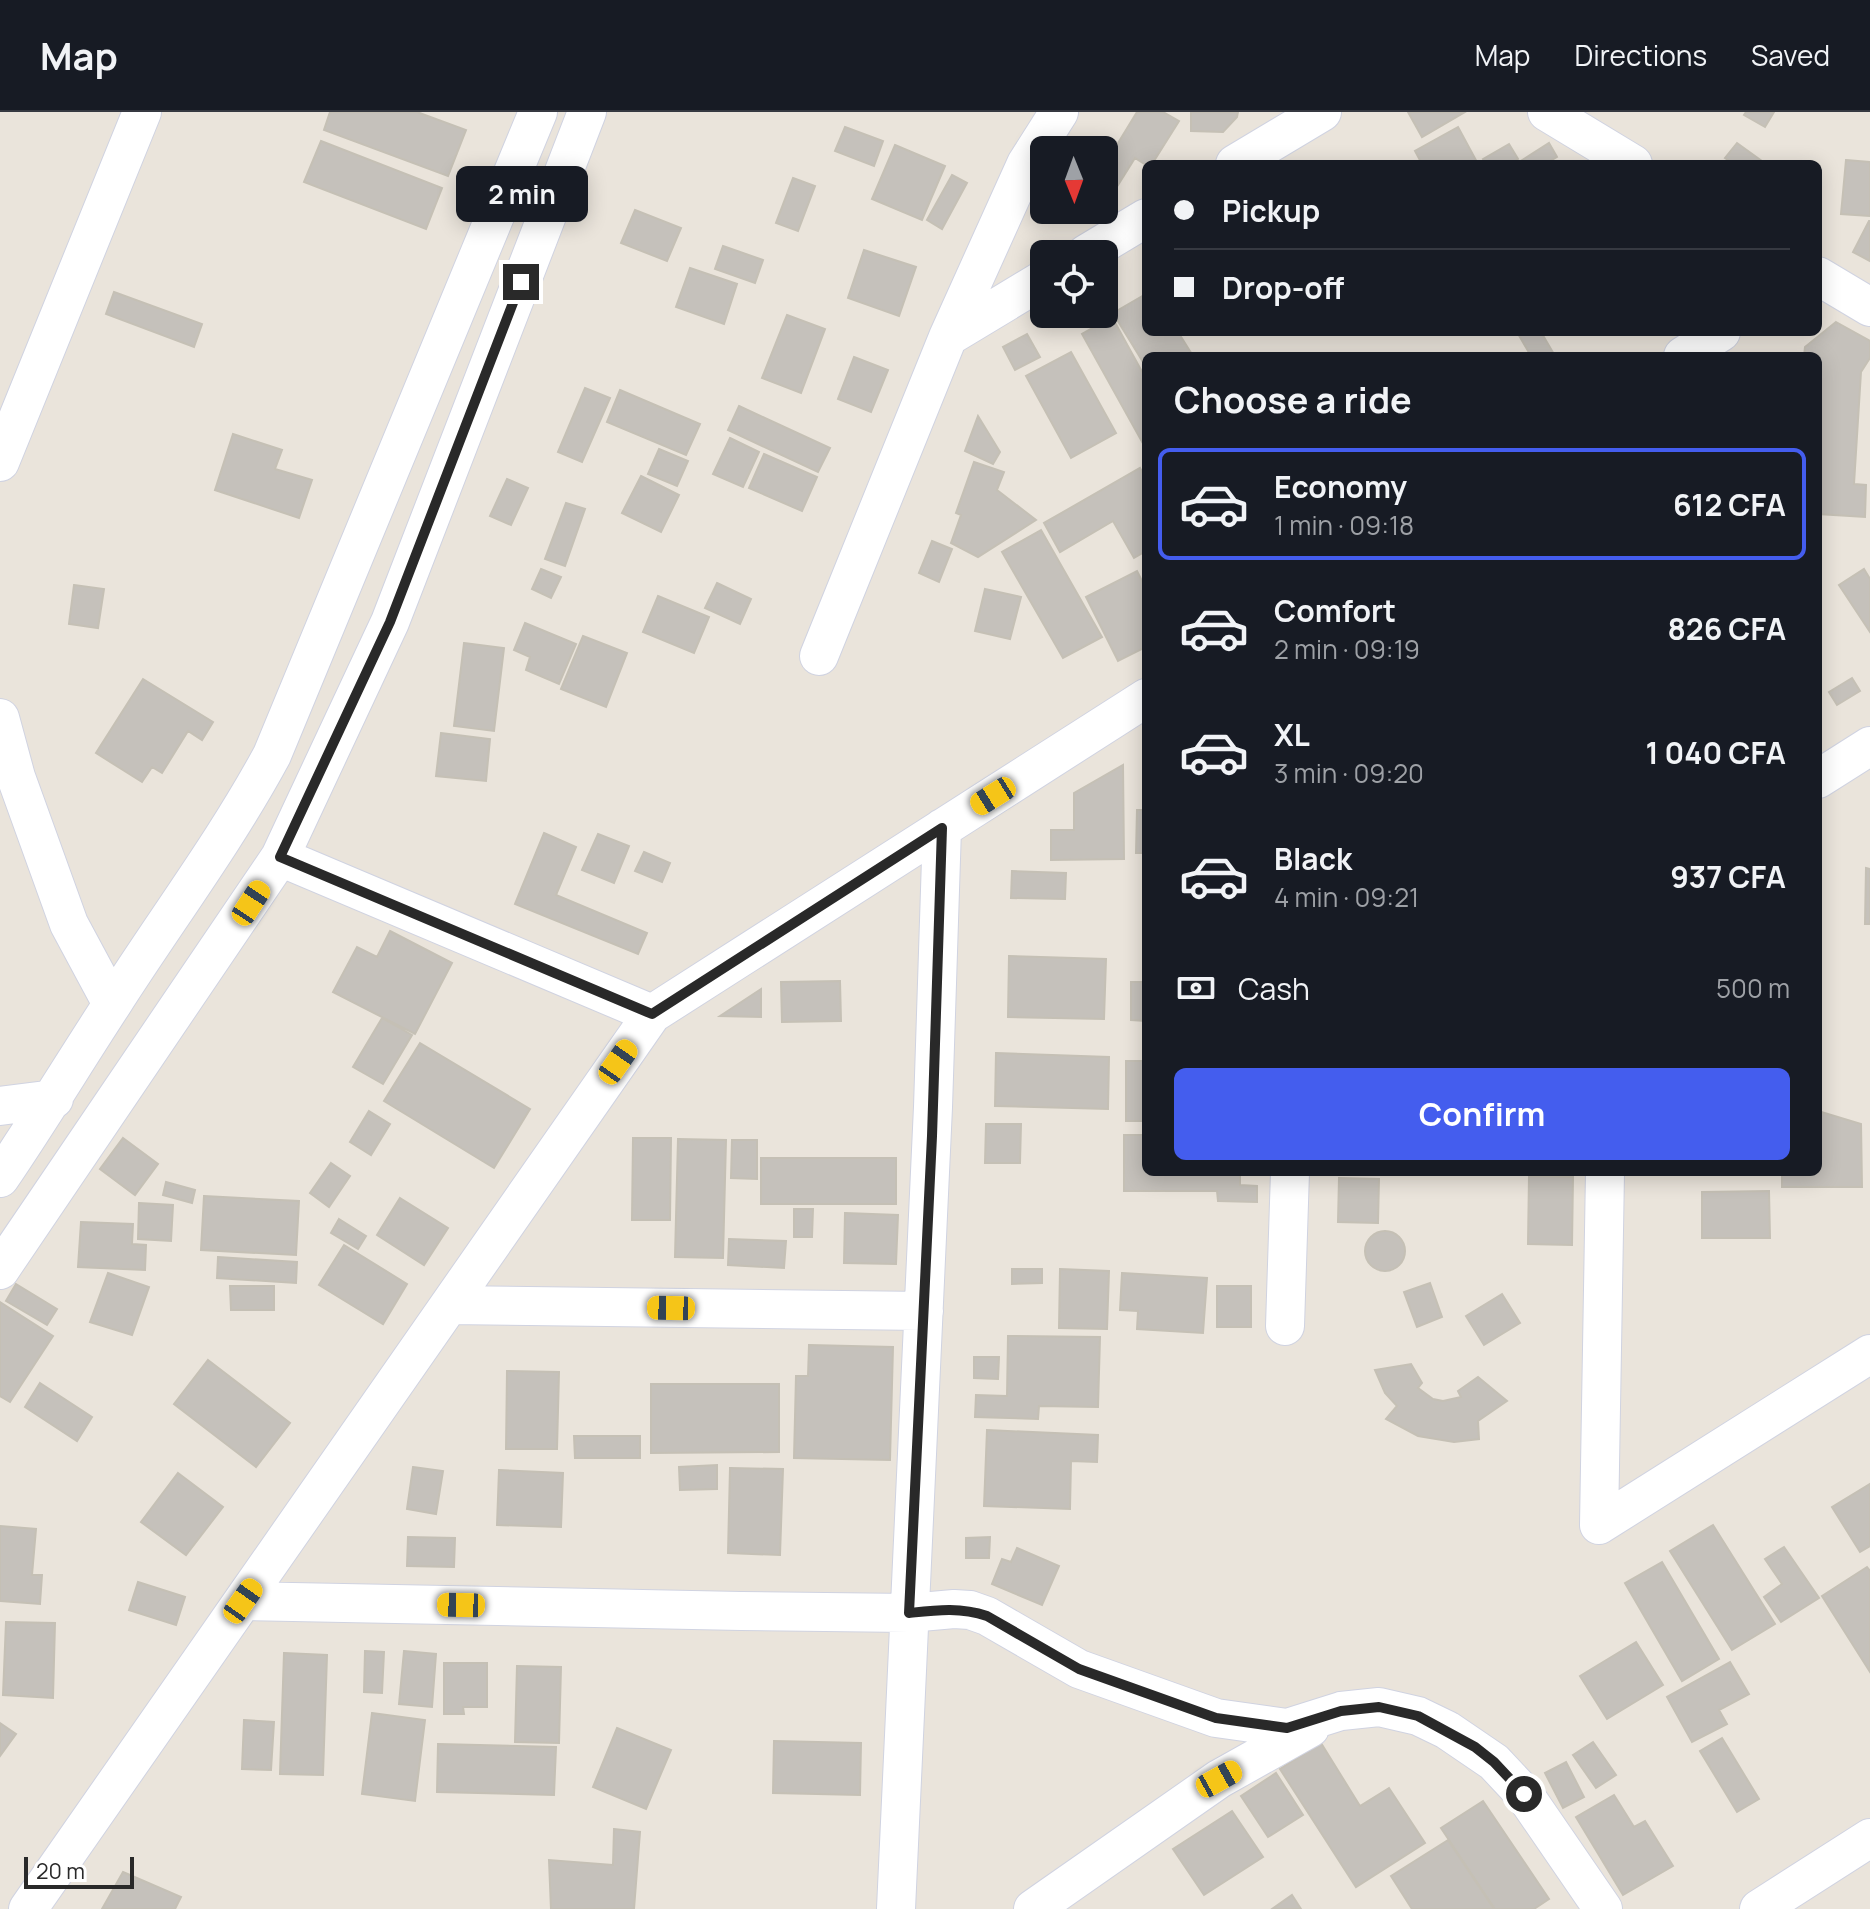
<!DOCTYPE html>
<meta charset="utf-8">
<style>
body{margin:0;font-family:Manrope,sans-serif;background:#20242c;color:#f1f3f6;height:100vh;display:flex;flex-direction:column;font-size:30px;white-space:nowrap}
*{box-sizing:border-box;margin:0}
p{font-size:26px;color:#9ea1a6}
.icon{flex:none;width:44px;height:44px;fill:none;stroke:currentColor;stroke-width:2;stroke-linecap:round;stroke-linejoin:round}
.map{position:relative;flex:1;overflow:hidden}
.details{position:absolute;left:1142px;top:240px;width:680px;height:824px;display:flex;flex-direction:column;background:#171b24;border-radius:12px;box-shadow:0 4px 20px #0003}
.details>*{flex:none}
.hud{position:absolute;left:1142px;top:48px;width:680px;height:176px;border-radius:12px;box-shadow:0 4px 20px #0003;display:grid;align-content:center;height:176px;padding:0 32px;background:#171b24}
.needle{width:52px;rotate:179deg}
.fabs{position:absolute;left:1030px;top:24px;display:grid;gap:16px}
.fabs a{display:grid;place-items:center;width:88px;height:88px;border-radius:12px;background:#171b24;box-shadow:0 4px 20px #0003;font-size:40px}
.scale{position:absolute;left:24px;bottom:20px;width:110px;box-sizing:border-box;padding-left:8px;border:4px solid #292929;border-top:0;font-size:22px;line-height:28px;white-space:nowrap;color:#292929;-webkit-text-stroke:6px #fff;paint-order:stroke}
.end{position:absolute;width:36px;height:36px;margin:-18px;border:10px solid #292929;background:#fff;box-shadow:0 0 0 4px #fff}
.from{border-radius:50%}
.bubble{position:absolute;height:56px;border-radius:12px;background:#171b24;box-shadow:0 4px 20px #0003;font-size:26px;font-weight:700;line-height:56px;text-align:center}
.car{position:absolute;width:24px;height:48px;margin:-24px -12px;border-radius:10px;box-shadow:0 0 6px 2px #0007;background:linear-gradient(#f5c518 24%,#345 0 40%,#f5c518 0 76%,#345 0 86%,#f5c518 0)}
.hud b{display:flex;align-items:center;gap:28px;height:76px;font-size:30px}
.hud b+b{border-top:2px solid #363941}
.hud i{width:20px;height:20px;background:#f1f3f6}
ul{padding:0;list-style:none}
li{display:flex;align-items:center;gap:24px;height:112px;margin:0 16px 12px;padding:0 16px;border:4px solid transparent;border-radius:12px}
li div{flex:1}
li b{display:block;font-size:30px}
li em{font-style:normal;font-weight:700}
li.selected{border-color:#445dee}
li>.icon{width:72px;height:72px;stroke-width:1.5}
h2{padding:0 32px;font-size:36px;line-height:96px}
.pay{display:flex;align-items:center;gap:20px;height:88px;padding:0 32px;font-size:30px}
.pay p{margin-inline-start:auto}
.button{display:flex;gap:16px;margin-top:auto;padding:16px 32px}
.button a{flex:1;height:92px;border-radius:12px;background:#445dee;color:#fff;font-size:32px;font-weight:700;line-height:92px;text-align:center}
header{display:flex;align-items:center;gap:48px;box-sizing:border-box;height:112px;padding:0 40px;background:#171b24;border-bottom:2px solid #363941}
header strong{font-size:38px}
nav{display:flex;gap:44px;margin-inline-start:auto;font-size:28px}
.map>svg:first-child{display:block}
.building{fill:#c5c1bb;stroke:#c5c0b5;stroke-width:2}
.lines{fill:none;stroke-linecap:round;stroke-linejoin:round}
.minor-casing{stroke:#d0d3e1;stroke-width:40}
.minor{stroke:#fff;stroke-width:38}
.route{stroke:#292929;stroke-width:10}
</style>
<header>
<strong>Map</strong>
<nav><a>Map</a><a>Directions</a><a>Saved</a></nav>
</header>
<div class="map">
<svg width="1870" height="1797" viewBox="0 0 1870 1797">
<rect width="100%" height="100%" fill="#eae4db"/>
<path class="building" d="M330,0H417L466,18L448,64L324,18Z
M1137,0H1163L1179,9L1152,52L1146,53L1135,46L1118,73L1104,64V54Z
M1191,0H1238L1237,5L1223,20L1191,19Z
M1408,0H1465L1422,25Z
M1746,0H1774L1765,15L1744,3Z
M845,15L883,29L874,54L835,39Z
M1458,15L1478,52H1422L1415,39Z
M321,29L442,76L426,117L304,70Z
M1549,31L1557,45L1545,52H1516Z
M1737,31L1766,52H1734L1725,46Z
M1509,32L1518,47L1509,52H1486L1483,47Z
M895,33L945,54L922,108L872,87Z
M1846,48L1870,50V104L1841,102Z
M952,63L967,71L942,117L927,108Z
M793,66L815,74L798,119L776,111Z
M635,98L681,116L667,149L621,131Z
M1869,109H1870V149L1853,140Z
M723,134L763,148L755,171L715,157Z
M864,138L916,155L899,204L848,186Z
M690,156L737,172L724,212L676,195Z
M114,180L202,212L194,235L106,202Z
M1146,182V220H1178L1193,244H1146V255L1113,201Z
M787,203L825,217L801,281L762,266Z
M1112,205L1146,267V337L1082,222Z
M1836,210L1870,229V246L1861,260L1854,372L1866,373L1865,405L1818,402V244H1804L1805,235Z
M1517,220H1541L1555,244H1531Z
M1027,222L1040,245L1015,258L1003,235Z
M1071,240L1116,321L1071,346L1026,264Z
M854,245L888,258L871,300L838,287Z
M585,276L610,286L582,350L558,340Z
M620,278L700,312L686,343L607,310Z
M739,294L830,336L818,360L728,318Z
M978,304L1000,340L993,352L965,339Z
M233,322L282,338L275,357L312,368L299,406L215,378Z
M730,326L759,340L743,375L713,362Z
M659,337L688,349L677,374L648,362Z
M764,342L817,365L802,399L749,376Z
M974,350L1004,360L997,378L1036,408L978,445L951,431L961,403L956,401Z
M1140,356L1146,367V439L1134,446L1113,409L1060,440L1044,411Z
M641,364L679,383L661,420L622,401Z
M507,367L528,376L511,413L490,404Z
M566,391L585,397L565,454L545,447Z
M1041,418L1102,525L1063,546L1002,440Z
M932,429L952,437L939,470L919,461Z
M541,457L561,465L551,486L532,477Z
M1864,457L1870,467V520L1839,473Z
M1137,459L1146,477V535L1118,549L1086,485Z
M717,471L751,487L740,512L705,496Z
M74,473L104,477L98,516L69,512Z
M985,477L1021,485L1010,527L975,519Z
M658,484L709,505L694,541L643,520Z
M525,511L576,532L559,572L526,558L530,545L514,538Z
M583,524L627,541L606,595L561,577Z
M464,531L504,536L494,619L454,614Z
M1852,566L1860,579L1837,593L1829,580Z
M143,567L213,610L202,628L188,619L162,661L152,655L142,670L96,641Z
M441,621L490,627L486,669L436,664Z
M1123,653L1124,747L1051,748V718H1074V681Z
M1137,698H1146V741H1136Z
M544,721L576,735L556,783L647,821L638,842L515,792Z
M598,722L629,734L614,771L582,758Z
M644,740L670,751L662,770L635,759Z
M1866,756L1870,757V812H1865Z
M1012,759L1066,761L1065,787L1011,786Z
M390,819L452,851L415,922L333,880L357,835L377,845Z
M1009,844L1106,847L1104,907L1008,905Z
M840,869L841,909L782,910L781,870Z
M1131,870H1146V909L1131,908Z
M761,877V905L720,904Z
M382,906L412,923L383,972L353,955Z
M420,931L530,997L494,1056L384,989Z
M996,941L1109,945L1108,997L995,994Z
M1126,949H1146V1009H1126Z
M369,999L390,1012L371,1043L350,1030Z
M1818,999L1861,1012L1862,1075H1782V1060H1818Z
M986,1012H1021L1020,1051H985Z
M1124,1023H1146V1060H1240V1073L1257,1074V1090L1218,1089L1217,1079H1124Z
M123,1026L158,1052L135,1083L100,1057Z
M633,1026H671L670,1108H632Z
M678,1027L726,1028L723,1146L675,1145Z
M732,1028H757V1067L731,1066Z
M761,1046H896V1092H761Z
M331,1051L350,1064L329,1095L310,1081Z
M1529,1064L1573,1065L1572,1133L1528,1132Z
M1339,1066L1379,1067L1378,1111L1338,1110Z
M166,1070L195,1078L192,1091L163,1083Z
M1769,1079L1770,1126H1702V1080Z
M204,1084L299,1089L296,1143L201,1138Z
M400,1086L448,1116L424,1153L377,1123Z
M139,1091L173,1093L171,1129L138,1127Z
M794,1097H813L812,1125H794Z
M845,1101L898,1103L896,1152L844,1151Z
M339,1107L366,1124L358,1137L331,1121Z
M81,1110L133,1112L132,1132L146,1133L145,1158L78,1155Z
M1365 1139a20 20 0 1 1 40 0a20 20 0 1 1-40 0Z
M729,1127L786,1129L784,1156L728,1153Z
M344,1133L407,1172L383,1212L319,1173Z
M218,1145L297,1150L296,1171L217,1166Z
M1012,1157H1042V1171L1012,1172Z
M1060,1157L1109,1159L1107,1217L1059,1216Z
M108,1161L149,1175L132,1223L90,1210Z
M1122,1161L1207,1166L1203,1221L1137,1217L1138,1199L1120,1198Z
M1430,1171L1442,1205L1417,1215L1404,1180Z
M16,1172L57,1197L47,1213L6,1189Z
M230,1174H274V1198H231Z
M1217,1174H1251V1215H1217Z
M1502,1182L1520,1211L1484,1233L1466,1204Z
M0,1190L53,1224L10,1290L0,1284Z
M1008,1224L1100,1225L1098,1295L1039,1294L1038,1307L975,1305L976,1283L1007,1284Z
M809,1233L893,1235L890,1348L794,1346L796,1264H808Z
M974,1245H999L998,1267L974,1266Z
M208,1248L290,1311L256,1355L174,1292Z
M1411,1252L1422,1271L1418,1276L1433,1287L1443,1289L1461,1285L1458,1279L1478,1265L1507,1289L1478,1309L1479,1327L1454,1330L1418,1324L1386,1307L1397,1294L1385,1281L1375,1258Z
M507,1259L559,1260L557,1337H506Z
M40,1271L92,1305L77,1329L25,1295Z
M651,1272H779V1340L651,1341Z
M987,1318L1098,1323L1097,1350L1071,1349L1070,1397L984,1394Z
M574,1324H640V1346H575Z
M717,1353V1377L680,1378L679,1355Z
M413,1355L443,1359L436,1402L407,1397Z
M730,1356L783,1357L780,1443L728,1441Z
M499,1358L563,1361L561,1415L497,1413Z
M178,1361L223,1395L186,1443L141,1410Z
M1870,1372V1434L1860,1440L1832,1395Z
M1713,1413L1775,1512L1732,1538L1670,1439Z
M0,1414L36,1417L32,1463H42L40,1492L0,1489Z
M408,1425L455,1426L454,1455L407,1454Z
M990,1425L989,1446H966V1426Z
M1784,1435L1819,1486L1781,1510L1764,1485L1782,1472L1765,1447Z
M1017,1436L1059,1454L1042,1493L992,1472L1002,1447L1011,1450Z
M1662,1450L1719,1547L1682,1569L1625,1471Z
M1867,1455L1870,1459V1560L1822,1484Z
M138,1470L185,1485L176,1513L129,1498Z
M6,1510L55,1511L53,1586L3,1583Z
M1636,1530L1663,1573L1607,1607L1580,1564Z
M365,1539L384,1540L382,1581L364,1580Z
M404,1539L436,1542L432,1595L399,1592Z
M284,1541L327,1543L323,1663L280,1662Z
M1730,1550L1749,1582L1719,1598L1727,1612L1692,1630L1667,1585Z
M444,1551H487V1595H463L464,1602H444Z
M517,1554L561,1555L559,1631L515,1630Z
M372,1601L425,1608L415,1689L362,1682Z
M244,1608L274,1610L271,1658L242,1657Z
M0,1611L16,1622L0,1644Z
M617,1616L671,1638L646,1697L593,1675Z
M1722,1626L1759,1687L1737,1700L1700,1639Z
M774,1629L861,1631L860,1683L773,1681Z
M1593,1630L1616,1663L1596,1676L1573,1643Z
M1321,1631L1360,1694L1389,1676L1425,1731L1356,1775L1280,1657Z
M438,1632L556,1635L554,1683L437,1680Z
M1566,1650L1584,1685L1563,1696L1545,1661Z
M1276,1661L1303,1703L1268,1725L1241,1684Z
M1614,1683L1634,1715L1645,1709L1673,1754L1623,1783L1576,1705Z
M1483,1689L1549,1787L1534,1797H1495L1441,1716Z
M1232,1699L1263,1745L1204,1783L1173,1737Z
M614,1717L640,1720L634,1797H551L549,1748L613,1753Z
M1448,1728L1494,1797H1412L1391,1764Z
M123,1760L181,1785L175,1797H102Z
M1292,1783L1301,1797H1272Z"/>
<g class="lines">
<g class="minor-casing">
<path id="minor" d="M1547,0L1633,52
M1235,52L1322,0
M1086,142L1146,106
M1818,164L1870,195
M948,225L1044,167
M1683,244L1721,220
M0,350L142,0
M819,544L948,225L1026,52L1059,0
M0,606L16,665L69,812L112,892
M1818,667L1870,634
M280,745L652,902
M0,994L54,987
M0,1066C39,1009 75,949 113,891C166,808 225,730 272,643L538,0
M0,1158L280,745L390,510L587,0
M449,1193L924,1199
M1285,1214L1290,1060
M1599,1413L1605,1060
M1599,1413L1870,1242
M243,1489L741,1499L909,1501L954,1497L970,1498L987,1504L1079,1557L1216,1606L1287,1616L1341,1599L1379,1595L1418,1604L1447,1618L1494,1650L1524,1682L1603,1797
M28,1797L652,902L1146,586
M896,1797L933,995L942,716
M1033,1797L1219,1667L1310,1616
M1759,1797L1870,1726"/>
</g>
<use href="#minor" class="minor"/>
</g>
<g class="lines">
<path class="route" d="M521,170L390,510L280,745L652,902L942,716L932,1024L909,1501C937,1498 960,1495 987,1504L1079,1557L1216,1606L1287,1616L1341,1599L1379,1595L1418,1604L1475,1635L1494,1650L1524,1682"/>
</g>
</svg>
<div class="fabs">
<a><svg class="needle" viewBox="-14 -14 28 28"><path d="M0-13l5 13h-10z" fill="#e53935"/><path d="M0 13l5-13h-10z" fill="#9ea1a6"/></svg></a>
<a><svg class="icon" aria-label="locate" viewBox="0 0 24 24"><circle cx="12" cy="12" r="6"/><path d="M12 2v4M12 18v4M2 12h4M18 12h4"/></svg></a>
</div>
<div class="scale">20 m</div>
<i class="end from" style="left:1524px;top:1682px"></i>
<i class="end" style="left:521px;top:170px"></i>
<div class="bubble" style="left:456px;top:54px;width:132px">2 min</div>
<i class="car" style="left:993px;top:684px;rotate:238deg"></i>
<i class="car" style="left:251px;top:791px;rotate:33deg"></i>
<i class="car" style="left:618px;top:950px;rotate:35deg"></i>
<i class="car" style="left:671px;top:1196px;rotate:271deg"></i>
<i class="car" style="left:243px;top:1489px;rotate:35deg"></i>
<i class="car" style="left:461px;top:1493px;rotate:271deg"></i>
<i class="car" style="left:1219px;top:1667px;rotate:61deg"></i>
<div class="hud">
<b><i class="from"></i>Pickup</b>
<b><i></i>Drop-off</b>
</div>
<section class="details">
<h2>Choose a ride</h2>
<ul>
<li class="selected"><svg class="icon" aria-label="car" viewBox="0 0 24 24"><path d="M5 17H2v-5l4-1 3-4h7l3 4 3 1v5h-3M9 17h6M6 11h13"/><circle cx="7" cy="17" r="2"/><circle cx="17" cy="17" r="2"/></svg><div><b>Economy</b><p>1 min · 09:18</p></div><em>612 CFA</em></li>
<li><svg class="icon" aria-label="car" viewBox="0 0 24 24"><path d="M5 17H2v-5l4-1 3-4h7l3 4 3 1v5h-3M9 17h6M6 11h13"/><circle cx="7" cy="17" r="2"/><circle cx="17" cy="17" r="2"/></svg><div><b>Comfort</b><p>2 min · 09:19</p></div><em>826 CFA</em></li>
<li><svg class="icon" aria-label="car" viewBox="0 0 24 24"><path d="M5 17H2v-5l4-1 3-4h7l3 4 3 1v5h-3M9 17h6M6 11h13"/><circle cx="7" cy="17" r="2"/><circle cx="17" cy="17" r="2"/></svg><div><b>XL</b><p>3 min · 09:20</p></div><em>1 040 CFA</em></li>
<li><svg class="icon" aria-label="car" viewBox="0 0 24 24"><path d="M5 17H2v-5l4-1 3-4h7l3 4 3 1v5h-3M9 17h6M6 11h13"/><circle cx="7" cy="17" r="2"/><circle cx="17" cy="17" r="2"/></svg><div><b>Black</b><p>4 min · 09:21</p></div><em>937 CFA</em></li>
</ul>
<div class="pay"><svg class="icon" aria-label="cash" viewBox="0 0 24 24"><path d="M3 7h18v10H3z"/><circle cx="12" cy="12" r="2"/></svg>Cash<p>500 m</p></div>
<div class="button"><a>Confirm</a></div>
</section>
</div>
